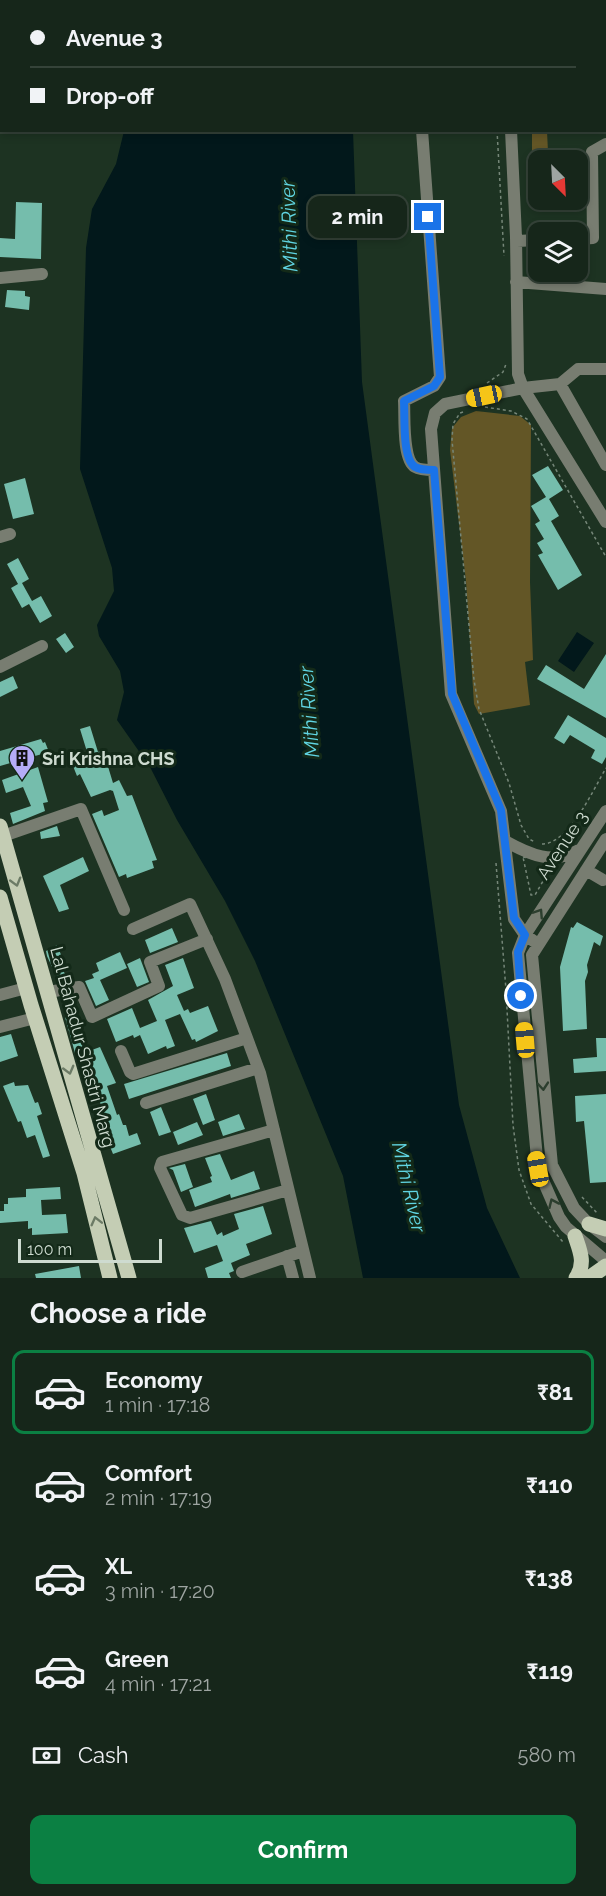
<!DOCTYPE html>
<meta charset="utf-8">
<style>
body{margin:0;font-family:Raleway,sans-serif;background:#1f2e23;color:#f1f3f6;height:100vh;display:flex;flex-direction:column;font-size:22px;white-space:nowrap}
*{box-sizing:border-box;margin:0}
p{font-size:20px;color:#9ea5a2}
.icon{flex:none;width:33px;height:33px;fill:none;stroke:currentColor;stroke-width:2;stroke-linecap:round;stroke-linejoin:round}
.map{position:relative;height:1278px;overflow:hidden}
.panel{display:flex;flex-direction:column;background:#16261a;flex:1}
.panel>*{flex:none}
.hud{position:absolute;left:0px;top:0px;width:606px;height:132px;box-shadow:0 3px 9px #0003,0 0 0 2px #354339;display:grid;align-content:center;height:132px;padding:0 30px;background:#16261a}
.needle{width:39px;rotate:156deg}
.buttons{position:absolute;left:528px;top:150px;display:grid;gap:12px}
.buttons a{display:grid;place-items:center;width:60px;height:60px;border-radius:12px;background:#16261a;box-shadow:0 3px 9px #0003,0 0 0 2px #354339;font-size:30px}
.scale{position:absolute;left:18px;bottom:15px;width:144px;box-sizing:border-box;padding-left:6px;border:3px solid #cedbd0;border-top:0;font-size:16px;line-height:21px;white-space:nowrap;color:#cedbd0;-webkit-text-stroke:4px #132918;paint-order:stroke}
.end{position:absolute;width:27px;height:27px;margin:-14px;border:8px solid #1a73e8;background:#fff;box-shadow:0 0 0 3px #fff}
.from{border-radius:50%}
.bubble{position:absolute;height:42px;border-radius:12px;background:#16261a;box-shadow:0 3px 9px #0003,0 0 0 2px #354339;font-size:20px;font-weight:700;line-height:42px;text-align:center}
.car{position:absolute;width:18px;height:36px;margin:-18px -9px;border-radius:8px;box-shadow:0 0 4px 2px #0007;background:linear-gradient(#f5c518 24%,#345 0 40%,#f5c518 0 76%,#345 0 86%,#f5c518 0)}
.hud b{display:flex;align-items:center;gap:21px;height:57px;font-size:22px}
.hud b+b{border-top:2px solid #354339}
.hud i{width:15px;height:15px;background:#f1f3f6}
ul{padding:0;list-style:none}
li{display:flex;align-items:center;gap:18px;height:84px;margin:0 12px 9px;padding:0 18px;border:3px solid transparent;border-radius:12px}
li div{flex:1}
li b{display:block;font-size:22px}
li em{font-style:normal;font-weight:700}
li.active{border-color:#0b8043}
li>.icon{width:54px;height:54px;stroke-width:1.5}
h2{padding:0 30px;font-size:27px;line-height:72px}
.pay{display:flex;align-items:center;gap:15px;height:66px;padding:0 30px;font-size:22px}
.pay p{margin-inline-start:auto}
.cta{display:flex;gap:12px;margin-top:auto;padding:12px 30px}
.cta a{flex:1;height:69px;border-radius:12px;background:#0b8043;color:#fff;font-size:24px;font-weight:700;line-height:69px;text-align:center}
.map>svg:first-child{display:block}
.green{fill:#635626}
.water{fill:#02181b}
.building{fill:#75bdac}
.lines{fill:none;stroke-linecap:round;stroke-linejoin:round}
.path{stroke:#768779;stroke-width:1.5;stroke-dasharray:3 3;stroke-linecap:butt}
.minor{stroke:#787d71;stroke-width:12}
.major{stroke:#c4cdb4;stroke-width:15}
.oneway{stroke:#6c7b66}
.oneway2{stroke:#2c3e2e}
.route{stroke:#1a73e8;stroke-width:8}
.labels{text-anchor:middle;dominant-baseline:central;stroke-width:6;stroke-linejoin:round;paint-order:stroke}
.poi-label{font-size:18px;font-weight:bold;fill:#cedbd0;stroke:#132918;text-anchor:start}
.street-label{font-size:18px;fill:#cedbd0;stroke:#132918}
.water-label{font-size:20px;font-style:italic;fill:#60d5e2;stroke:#132918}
</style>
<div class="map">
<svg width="606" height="1278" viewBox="0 0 606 1278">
<rect width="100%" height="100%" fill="#1d3322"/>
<path class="green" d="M532,131H547L548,152H532Z
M476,411L520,416L531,425L530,582L533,660L525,662L530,705L479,714L474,704L466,581L450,450L452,428L461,417Z"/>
<path class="water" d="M124,131H353L362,382L459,1105L487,1208L520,1278H363L343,1176L255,961L225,901L177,820L150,767L117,720L124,692L120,671L99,636L97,625L114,591L112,568L80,469L86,248L92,209L116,164Z
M577,632L594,643L574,672L558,661Z"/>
<path class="building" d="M16,202L42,203L41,259L0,257V238L15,239Z
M7,290L25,291V296L30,297L29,310L5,307Z
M548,466L563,490L549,499L559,516L551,521L582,575L558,590L538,555L543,553L537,543L544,539L535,524L540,521L531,506L546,497L532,475Z
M25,478L34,514L13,519L4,484Z
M18,558L29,579L22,583L32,601L41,596L52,616L40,623L29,604L22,608L11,588L18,584L7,564Z
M65,633L74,647L66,653L56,639Z
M606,654V718L537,679L546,665L584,689Z
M13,676L18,688L0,697V682Z
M568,715L606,738V757L602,764L591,758L595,750L570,735L564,744L554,738Z
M90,726L98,752L103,750L113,783L119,780L127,796L132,795L157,860L152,861L154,868L127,878L126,874L119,877L92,814L102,810L104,816L119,810L113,791L110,790L91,797L80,774L77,776L71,761L88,755L80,729Z
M41,739L43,743L45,742L49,752L0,766V751Z
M38,767L48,802L43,803L45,811L13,824L10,813L31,806L23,787L6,793L2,780Z
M57,826L60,836L41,839L40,832Z
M83,857L89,871L60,885L69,909L59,912L43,876Z
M577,922L603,936L600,946L594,942L587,965L588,972L585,981L587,1029L563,1031L560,967L571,927L573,928Z
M172,928L178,942L150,953L145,940Z
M57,945L64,962L60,964L68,980L59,982L47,956L46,951Z
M120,952L127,968L100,980L109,1000L96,1006L85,981L94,978L92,974L99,971L96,963Z
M140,958L149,982L137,987L127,964Z
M183,958L194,988L177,995L184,1011L188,1009L190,1013L208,1006L218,1031L196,1042L195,1039L192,1040L180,1014L165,1020L175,1046L167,1049L166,1046L148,1054L140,1035L134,1038L133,1035L116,1042L107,1019L132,1008L140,1028L157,1021L148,1000L173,986L165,965Z
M70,1015L84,1050L75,1053L65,1017Z
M11,1034L18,1056L0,1062V1037Z
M596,1038H606V1071L574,1073L573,1059L597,1057Z
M100,1047L116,1083L107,1086L117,1115L119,1114L123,1125H126L129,1136L137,1133L141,1144L113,1154L109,1144L113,1142L96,1090L81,1054Z
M227,1053L231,1066L129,1099L124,1084Z
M14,1082L15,1086L28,1085L35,1103L38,1102L42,1114L37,1116L50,1156L43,1158L35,1135L27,1138L21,1121L18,1122L3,1086Z
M206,1094L215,1120L203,1125L193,1099Z
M606,1094V1182L590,1183L584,1121L576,1122L575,1096Z
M161,1107L171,1132L159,1136L150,1112Z
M239,1114L245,1129L223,1136L218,1122Z
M197,1122L203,1135L178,1145L173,1132Z
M220,1154L231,1180L254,1171L260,1189L231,1198L230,1194L195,1207L189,1190L212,1182L210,1177L212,1176L205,1158Z
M185,1164L193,1187L181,1192L173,1170L169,1168Z
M60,1187L61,1199L41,1200L42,1215L66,1214L68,1233L32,1235V1228L28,1229V1221L0,1223V1211H4V1204H8V1198L26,1197V1189Z
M263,1206L272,1234L246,1244L250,1255L231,1263L234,1271L229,1273L231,1278H208L205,1268L223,1261L217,1245L194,1253L184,1228L211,1221L217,1235L222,1232L223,1236L239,1229L234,1214Z
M79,1266L81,1278H36L35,1274Z"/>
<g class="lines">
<path class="path" d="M491,0V2
M604,20L606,19
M497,130L504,256
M487,383L503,372L506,364
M485,407L511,411L527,419L606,557
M463,412L460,413L453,424L452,440L474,680L479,709L509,783L521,825L529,839L535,842
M542,844C569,844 593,790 606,768
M523,857L554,862L535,895H531Z
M496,863L506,990L513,1125L519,1170L531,1204L563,1242
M582,1197L597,1213"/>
<path class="minor" d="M416,0V2
M504,0V2
M0,14H2
M604,34L606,33
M422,130L440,377L434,386L404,401C405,416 402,459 415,467C420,470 428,470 434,470
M511,130L516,237L518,374L523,388L606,522
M578,239L593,238L592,152L606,144
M517,241L538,240
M0,278L42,274
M516,282L606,289
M560,384L578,369H606
M0,537L10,534
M0,667L42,646
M606,811L525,935L518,953L538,1169L559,1217L566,1227L606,1261
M3,836L81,809L124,910
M606,839L532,955L552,1165L574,1208L589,1224L606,1237
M505,841C530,855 553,865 579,850
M586,870L603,880
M133,929L190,904L225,979L260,1073L310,1278
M538,944L525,935L514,919L501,811L451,694L431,429L435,413L445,404L523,388L560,384L606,465
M48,992L79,987L92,1017L159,986L150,962L207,939
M0,995L26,988
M0,1027L35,1018
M121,1051L130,1072L133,1074L247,1038
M146,1103L258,1068
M274,1130L162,1162L160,1168L182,1215L190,1218L288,1190
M287,1256L293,1278
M242,1272L303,1251"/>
<path class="major" d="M0,826L129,1278
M0,897L31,1005L84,1173L110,1278
M589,1224L606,1229
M575,1236C580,1251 586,1263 576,1278
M589,1278L606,1266"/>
</g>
<defs><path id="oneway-chevron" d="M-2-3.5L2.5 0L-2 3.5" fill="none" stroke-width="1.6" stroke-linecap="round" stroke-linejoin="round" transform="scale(1.5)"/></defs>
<g class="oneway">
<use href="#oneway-chevron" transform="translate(16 882) rotate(74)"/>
<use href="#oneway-chevron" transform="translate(69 1070) rotate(75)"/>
<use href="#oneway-chevron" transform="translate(96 1221) rotate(-104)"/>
</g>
<g class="oneway2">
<use href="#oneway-chevron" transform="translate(539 913) rotate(-57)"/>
<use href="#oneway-chevron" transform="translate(543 1086) rotate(85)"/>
<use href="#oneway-chevron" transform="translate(553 1203) rotate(-114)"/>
</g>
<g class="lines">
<path class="route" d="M428,217L440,377L434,386L404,401C405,416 402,459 415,467C420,470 428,470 434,470L452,694L501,810L514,918L525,935L518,952L521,996"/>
</g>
<defs>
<g id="building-pin" transform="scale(1.35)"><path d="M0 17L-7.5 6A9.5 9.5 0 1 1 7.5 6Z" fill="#b5acf8" stroke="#132918"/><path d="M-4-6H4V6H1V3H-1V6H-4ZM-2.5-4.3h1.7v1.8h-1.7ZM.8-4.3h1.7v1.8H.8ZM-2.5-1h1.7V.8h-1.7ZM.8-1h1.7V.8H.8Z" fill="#111"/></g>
</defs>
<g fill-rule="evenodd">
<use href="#building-pin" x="22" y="758"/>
</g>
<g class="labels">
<g class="poi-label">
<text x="42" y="758">Sri Krishna CHS</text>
</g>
<g class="street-label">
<text transform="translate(562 845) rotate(-57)">Avenue 3</text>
<text transform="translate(83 1047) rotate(75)">Lal Bahadur Shastri Marg</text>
</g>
<g class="water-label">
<text transform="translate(289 226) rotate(-92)">Mithi River</text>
<text transform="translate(309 712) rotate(-94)">Mithi River</text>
<text transform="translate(409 1187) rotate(77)">Mithi River</text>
</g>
</g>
</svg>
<div class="buttons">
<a><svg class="needle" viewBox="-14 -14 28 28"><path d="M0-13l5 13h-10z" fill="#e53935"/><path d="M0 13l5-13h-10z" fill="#9ea5a2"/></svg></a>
<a><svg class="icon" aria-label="layers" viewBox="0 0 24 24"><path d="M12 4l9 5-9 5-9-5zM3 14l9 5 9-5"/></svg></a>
</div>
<div class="scale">100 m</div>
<i class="end from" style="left:521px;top:996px"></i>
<i class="end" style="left:428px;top:217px"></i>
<div class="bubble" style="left:308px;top:196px;width:99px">2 min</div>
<i class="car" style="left:484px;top:396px;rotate:258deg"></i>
<i class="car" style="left:525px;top:1040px;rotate:355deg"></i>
<i class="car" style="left:538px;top:1169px;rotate:350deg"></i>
<div class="hud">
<b><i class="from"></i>Avenue 3</b>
<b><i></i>Drop-off</b>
</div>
</div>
<section class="panel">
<h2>Choose a ride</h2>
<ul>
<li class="active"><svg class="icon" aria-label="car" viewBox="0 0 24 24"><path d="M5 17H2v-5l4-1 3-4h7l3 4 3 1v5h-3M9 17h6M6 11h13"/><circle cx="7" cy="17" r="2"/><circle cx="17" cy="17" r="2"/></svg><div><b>Economy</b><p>1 min · 17:18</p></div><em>₹81</em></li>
<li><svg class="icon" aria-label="car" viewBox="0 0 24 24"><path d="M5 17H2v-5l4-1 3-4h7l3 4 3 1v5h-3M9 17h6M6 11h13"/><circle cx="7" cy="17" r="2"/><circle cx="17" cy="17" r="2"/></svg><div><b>Comfort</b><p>2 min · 17:19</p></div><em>₹110</em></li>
<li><svg class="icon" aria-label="car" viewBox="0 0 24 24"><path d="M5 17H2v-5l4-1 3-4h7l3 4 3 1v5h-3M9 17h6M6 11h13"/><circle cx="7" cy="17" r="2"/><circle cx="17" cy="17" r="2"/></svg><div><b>XL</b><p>3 min · 17:20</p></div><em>₹138</em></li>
<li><svg class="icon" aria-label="car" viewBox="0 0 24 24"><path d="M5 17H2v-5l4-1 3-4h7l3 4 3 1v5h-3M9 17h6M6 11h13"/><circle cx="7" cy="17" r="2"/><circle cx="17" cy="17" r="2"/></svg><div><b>Green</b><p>4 min · 17:21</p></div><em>₹119</em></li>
</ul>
<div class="pay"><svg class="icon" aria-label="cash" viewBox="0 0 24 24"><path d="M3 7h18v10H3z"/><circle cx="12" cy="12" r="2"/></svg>Cash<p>580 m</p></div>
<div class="cta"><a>Confirm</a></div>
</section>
